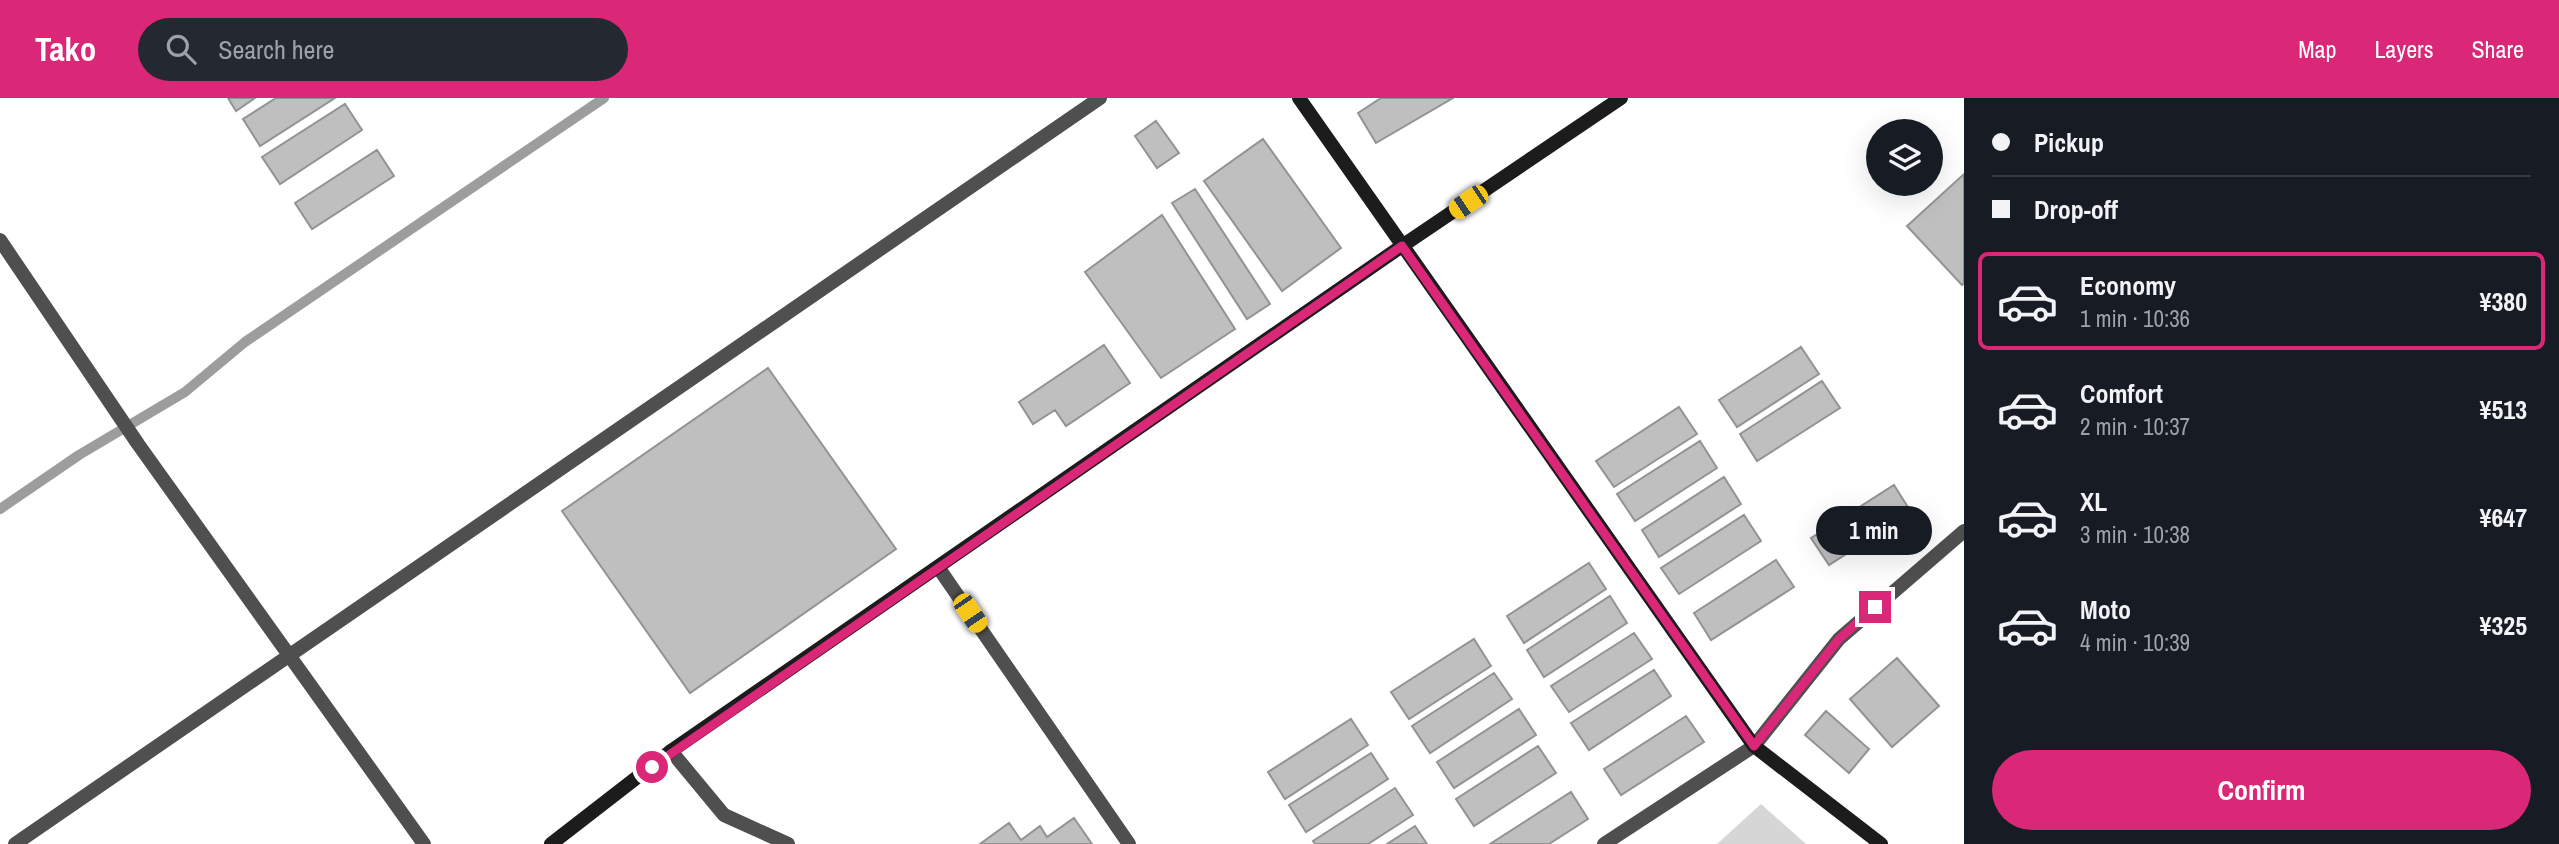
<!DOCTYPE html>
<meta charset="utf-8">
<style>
body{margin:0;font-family:"Archivo Narrow",sans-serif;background:#242831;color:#f1f3f6;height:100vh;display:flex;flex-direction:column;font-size:26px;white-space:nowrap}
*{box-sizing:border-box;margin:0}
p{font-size:23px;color:#9ea1a6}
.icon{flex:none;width:38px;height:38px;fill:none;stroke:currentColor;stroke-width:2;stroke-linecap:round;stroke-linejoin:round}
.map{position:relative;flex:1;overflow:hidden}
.side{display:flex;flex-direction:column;background:#171b24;width:595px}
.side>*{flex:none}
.top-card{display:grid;align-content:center;height:154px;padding:0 28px;background:#171b24}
.tools{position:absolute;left:1866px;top:21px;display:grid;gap:14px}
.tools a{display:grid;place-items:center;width:77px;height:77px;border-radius:50%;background:#171b24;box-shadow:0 7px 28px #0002;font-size:35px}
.end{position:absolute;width:32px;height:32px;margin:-16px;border:9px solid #db2777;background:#fff;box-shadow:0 0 0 4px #fff}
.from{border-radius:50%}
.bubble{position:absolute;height:49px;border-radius:24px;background:#171b24;box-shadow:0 7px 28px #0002;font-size:23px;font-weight:700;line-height:49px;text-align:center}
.car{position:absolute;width:21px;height:42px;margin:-21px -10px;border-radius:9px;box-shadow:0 0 5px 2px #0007;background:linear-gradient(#f5c518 24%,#345 0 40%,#f5c518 0 76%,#345 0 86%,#f5c518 0)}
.top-card b{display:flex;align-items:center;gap:24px;height:66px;font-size:26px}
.top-card b+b{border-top:2px solid #363941}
.top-card i{width:18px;height:18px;background:#f1f3f6}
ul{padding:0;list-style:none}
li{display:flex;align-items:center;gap:21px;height:98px;margin:0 14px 10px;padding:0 14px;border:4px solid transparent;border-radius:10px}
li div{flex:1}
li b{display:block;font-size:26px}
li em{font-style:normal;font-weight:700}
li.active{border-color:#db2777}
li>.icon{width:63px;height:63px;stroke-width:1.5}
.button{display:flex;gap:14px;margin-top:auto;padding:14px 28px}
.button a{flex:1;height:80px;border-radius:42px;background:#db2777;color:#fff;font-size:28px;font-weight:700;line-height:80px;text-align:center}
header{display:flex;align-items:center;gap:42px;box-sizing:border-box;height:98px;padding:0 35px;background:#db2777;color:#fff}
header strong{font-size:33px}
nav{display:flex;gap:38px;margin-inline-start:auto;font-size:24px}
.search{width:490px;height:63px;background:#242831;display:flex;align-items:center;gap:18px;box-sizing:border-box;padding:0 24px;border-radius:38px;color:#9ea1a6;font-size:26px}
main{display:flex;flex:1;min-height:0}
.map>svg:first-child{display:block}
.green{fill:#d6d6d6}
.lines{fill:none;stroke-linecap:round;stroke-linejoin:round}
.stream{stroke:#9d9d9d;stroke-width:10}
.building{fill:#bfbfbf;stroke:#939393;stroke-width:2}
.street{stroke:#4f4f4f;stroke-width:14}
.secondary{stroke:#1c1c1c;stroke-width:14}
.route{stroke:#db2777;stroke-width:9}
</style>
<header>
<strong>Tako</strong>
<div class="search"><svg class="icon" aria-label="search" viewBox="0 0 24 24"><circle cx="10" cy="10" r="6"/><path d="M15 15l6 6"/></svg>Search here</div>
<nav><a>Map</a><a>Layers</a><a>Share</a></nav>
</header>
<main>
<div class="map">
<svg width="1964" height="746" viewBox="0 0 1964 746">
<rect width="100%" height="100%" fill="#fff"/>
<path class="green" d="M1761,706L1806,746H1717Z"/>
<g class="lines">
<path class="stream" d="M0,411L79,357L185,294L245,244L604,0"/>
</g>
<path class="building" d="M228,0H255L236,13Z
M276,0H335L260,48L243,21Z
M1381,0H1453L1376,45L1358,15Z
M345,6L362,32L280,86L262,59Z
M1156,23L1179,55L1157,70L1135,38Z
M1263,41L1341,150L1282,193L1204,83Z
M377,52L394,78L312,131L295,105Z
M1964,76V185L1962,187L1907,128Z
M1195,91L1270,206L1247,221L1172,105Z
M1162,117L1235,231L1161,280L1085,174Z
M1104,247L1130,285L1066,328L1055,312L1033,326L1019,304Z
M1801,249L1819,276L1737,329L1719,302Z
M768,270L896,451L690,595L562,413Z
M1822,283L1840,310L1757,363L1740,336Z
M1679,309L1697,336L1614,389L1596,363Z
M1700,343L1717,370L1635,423L1617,396Z
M1724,379L1741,406L1659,459L1642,432Z
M1894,387L1911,414L1829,467L1811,440Z
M1744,417L1761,443L1679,496L1661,470Z
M1776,462L1794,489L1711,542L1694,515Z
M1589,465L1606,491L1524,545L1507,518Z
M1610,498L1627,525L1544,579L1527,552Z
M1634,535L1652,561L1569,614L1551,588Z
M1474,541L1491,568L1409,621L1391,594Z
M1897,560L1939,608L1892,649L1850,601Z
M1654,572L1671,598L1589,652L1571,625Z
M1494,575L1512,601L1430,655L1412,628Z
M1519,611L1536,637L1454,690L1437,664Z
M1826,613L1869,651L1849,675L1805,637Z
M1686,618L1704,644L1621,697L1604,671Z
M1351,621L1368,647L1285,701L1268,674Z
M1538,648L1556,675L1474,728L1456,701Z
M1371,655L1388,681L1306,734L1289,707Z
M1395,690L1413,717L1368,746H1315L1313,743Z
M1571,694L1588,721L1549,746H1490Z
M1074,720L1092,746H980L1009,725L1021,742L1040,728L1047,739Z
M1415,728L1427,746H1387Z"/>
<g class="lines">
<path class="street" d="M0,142L138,346L424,746
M938,469L1129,746
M671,653L724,717L788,746
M15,746L1100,0
M1604,746L1754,648L1839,541L1964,433"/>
<path class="secondary" d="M1299,0L1754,648L1881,746
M551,746L671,653L1402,148L1621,0"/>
</g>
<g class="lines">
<path class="route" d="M652,669L1402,148L1754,648L1839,541L1875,509"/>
</g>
</svg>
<div class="tools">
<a><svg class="icon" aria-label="layers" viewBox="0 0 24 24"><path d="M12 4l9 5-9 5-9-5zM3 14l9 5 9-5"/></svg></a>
</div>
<i class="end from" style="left:652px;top:669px"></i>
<i class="end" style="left:1875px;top:509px"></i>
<div class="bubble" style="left:1816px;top:408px;width:116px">1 min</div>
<i class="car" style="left:1468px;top:104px;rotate:236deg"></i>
<i class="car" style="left:970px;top:515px;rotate:146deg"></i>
</div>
<section class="side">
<div class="top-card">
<b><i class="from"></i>Pickup</b>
<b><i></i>Drop-off</b>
</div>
<ul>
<li class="active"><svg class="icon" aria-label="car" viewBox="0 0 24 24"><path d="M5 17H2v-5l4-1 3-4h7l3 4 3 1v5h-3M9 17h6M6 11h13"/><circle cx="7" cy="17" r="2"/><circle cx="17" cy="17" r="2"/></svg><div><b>Economy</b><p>1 min · 10:36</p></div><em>¥380</em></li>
<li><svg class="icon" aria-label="car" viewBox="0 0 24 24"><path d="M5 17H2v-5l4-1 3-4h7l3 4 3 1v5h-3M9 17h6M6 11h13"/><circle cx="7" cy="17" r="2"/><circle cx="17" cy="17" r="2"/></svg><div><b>Comfort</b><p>2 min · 10:37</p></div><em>¥513</em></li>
<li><svg class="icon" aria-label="car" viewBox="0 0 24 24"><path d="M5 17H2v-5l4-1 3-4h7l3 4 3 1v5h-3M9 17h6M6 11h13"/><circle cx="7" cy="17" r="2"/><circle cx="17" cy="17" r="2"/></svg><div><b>XL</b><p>3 min · 10:38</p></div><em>¥647</em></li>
<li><svg class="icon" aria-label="car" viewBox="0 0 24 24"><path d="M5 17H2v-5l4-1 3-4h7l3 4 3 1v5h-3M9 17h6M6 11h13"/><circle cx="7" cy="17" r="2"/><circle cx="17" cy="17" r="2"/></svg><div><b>Moto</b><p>4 min · 10:39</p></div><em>¥325</em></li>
</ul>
<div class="button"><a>Confirm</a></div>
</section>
</main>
